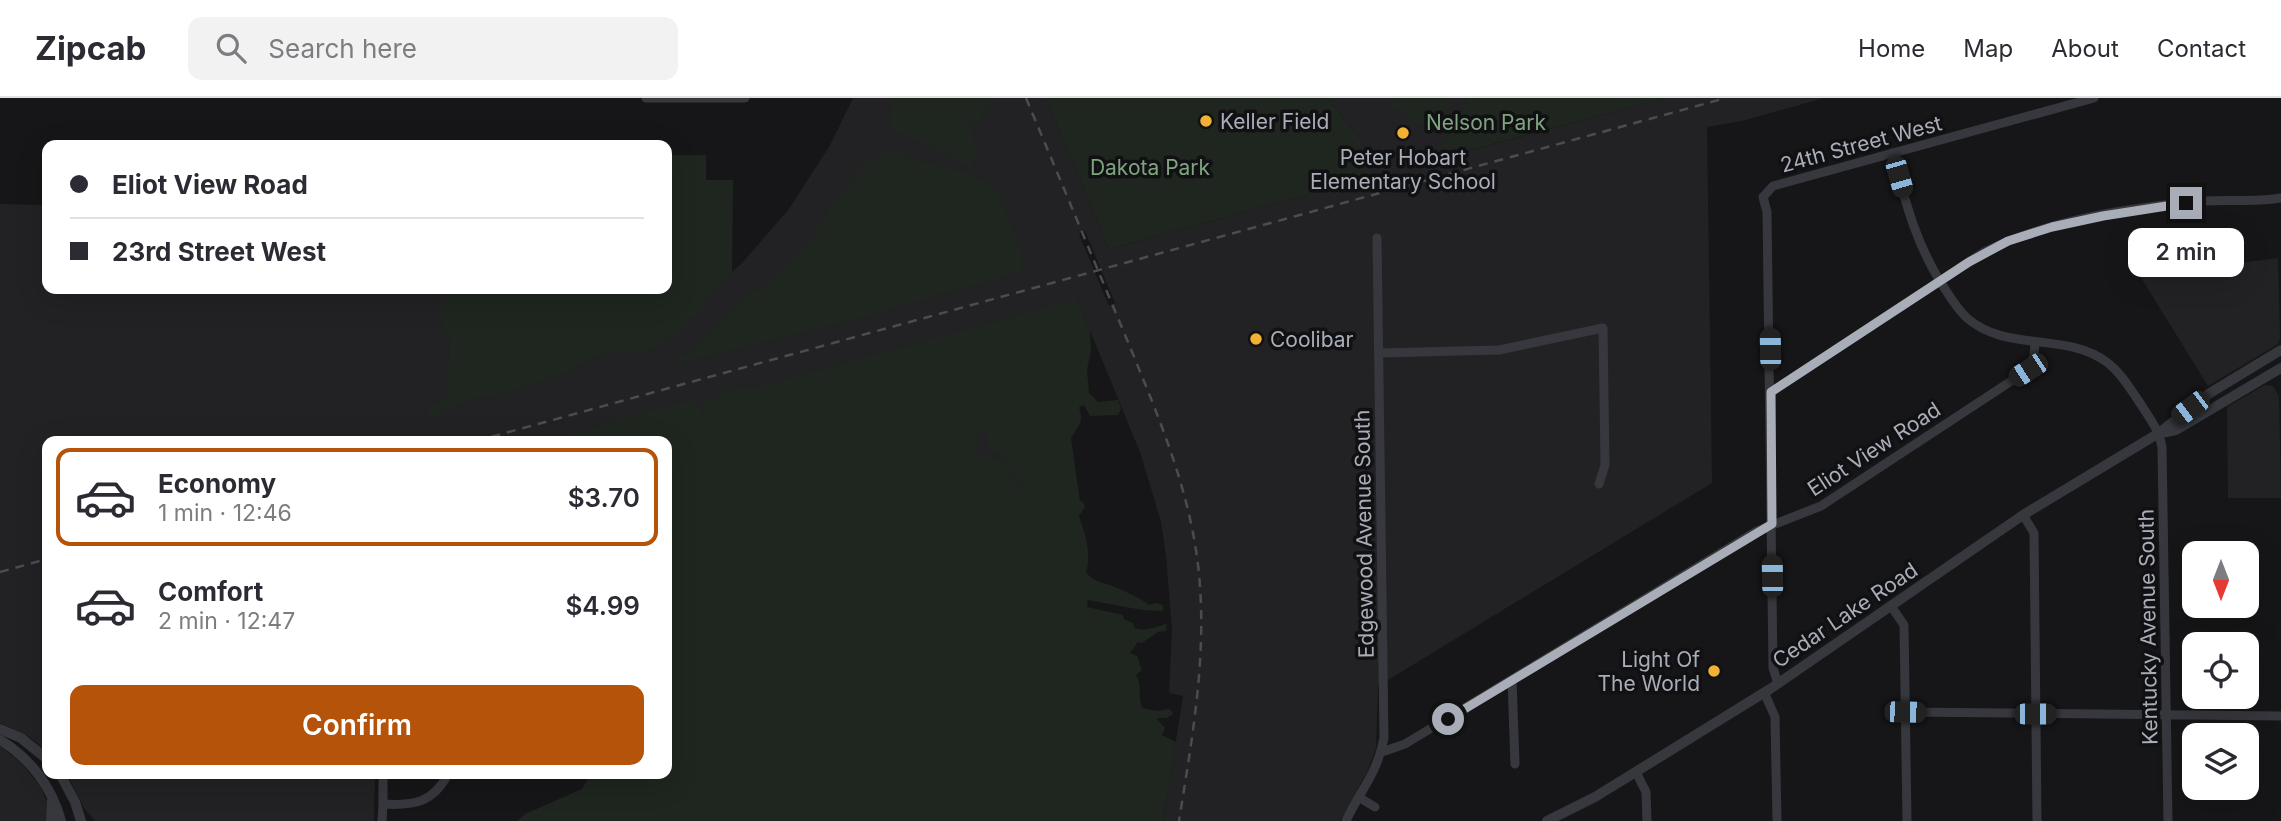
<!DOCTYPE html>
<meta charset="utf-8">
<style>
body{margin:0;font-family:Inter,sans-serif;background:#f2f2f3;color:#2b2b33;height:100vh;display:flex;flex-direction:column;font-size:26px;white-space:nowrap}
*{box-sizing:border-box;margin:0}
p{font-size:23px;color:#7c7c81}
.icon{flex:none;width:38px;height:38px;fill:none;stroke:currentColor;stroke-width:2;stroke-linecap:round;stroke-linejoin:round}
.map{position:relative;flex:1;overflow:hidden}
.drawer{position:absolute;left:42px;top:338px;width:630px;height:343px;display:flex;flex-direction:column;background:#fff;border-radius:14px;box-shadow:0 7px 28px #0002}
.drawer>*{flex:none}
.top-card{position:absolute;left:42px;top:42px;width:630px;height:154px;border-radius:14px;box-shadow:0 7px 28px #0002;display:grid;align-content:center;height:154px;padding:0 28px;background:#fff}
.needle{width:46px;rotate:180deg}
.fabs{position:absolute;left:2182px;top:443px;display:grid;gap:14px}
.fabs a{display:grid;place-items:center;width:77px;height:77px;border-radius:14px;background:#fff;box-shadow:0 7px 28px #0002;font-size:35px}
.end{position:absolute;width:32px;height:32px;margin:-16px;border:9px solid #a8adb8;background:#111;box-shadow:0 0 0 4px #111}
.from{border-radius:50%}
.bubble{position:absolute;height:49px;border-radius:14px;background:#fff;box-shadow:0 7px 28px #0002;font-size:23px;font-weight:600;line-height:49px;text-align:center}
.car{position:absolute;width:21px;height:42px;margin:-21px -10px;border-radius:9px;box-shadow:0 0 5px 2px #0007;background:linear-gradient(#222 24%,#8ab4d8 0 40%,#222 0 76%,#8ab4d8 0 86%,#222 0)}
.top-card b{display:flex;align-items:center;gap:24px;height:66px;font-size:26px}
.top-card b+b{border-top:2px solid #e1e1e2}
.top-card i{width:18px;height:18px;background:#2b2b33}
ul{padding:12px 0 0;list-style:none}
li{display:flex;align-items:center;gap:21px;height:98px;margin:0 14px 10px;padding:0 14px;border:4px solid transparent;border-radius:14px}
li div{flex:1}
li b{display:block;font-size:26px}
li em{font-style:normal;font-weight:600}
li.active{border-color:#b45309}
li>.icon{width:63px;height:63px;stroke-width:1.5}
.button{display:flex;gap:14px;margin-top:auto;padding:14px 28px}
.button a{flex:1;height:80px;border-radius:14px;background:#b45309;color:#fff;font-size:28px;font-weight:600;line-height:80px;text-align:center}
header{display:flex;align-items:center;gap:42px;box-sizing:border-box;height:98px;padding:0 35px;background:#fff;border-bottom:2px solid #e1e1e2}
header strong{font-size:33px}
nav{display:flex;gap:38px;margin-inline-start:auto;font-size:24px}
.search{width:490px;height:63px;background:#f2f2f3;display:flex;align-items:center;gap:18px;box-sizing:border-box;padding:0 24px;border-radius:14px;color:#7c7c81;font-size:26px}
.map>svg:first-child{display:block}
.built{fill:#222225;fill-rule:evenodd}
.green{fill:#1e261f;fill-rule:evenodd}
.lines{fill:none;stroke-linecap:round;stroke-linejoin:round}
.minor{stroke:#37383d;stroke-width:9}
.tertiary{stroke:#37383d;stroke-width:10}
.rail{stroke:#4a4c52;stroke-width:2.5;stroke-dasharray:9 7;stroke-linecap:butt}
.route{stroke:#a8adb8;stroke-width:9}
.poi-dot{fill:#f2b134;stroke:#111113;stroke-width:2.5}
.labels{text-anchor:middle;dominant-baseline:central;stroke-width:7;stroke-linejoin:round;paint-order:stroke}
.poi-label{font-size:21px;fill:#a8adb8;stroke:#111113;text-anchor:start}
.park-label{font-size:21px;fill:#7fa381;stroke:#111113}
.street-label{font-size:21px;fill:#a8adb8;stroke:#111113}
</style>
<header>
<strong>Zipcab</strong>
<div class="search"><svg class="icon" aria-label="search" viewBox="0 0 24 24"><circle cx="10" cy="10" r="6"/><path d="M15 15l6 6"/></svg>Search here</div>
<nav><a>Home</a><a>Map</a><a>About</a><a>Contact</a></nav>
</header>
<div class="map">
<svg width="2281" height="723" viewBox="0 0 2281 723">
<rect width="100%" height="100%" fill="#161618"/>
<path class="built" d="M853,0H1046L1109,151L1372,79L1360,41L1327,0H1469L1437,61L1665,0H1824L1742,23L1707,29L1712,385L1378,588L1376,651L1367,674L1340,723H1163L1183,598L1169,595L1172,532L1166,457L1161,424L1140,354L1077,201L1028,652L667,343H47V653L28,638L0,625V106L47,107V191H451L449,292L662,233L680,219L742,165L789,111L829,49ZM1085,133L1115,205L1109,208L1079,136Z
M2278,160L2280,240L2278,246L2208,288L2140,178Z
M2265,287L2273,288L2279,298L2281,400H2228L2227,309Z
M0,648L22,666L41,689L47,704L46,723H0Z
M67,676H375L374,723H95L84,710Z"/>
<path class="green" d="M894,0H991L989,8L978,23L970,24L969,27C976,43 979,54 971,70L923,44L891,32V12Z
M1046,0H1327L1360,41L1373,79L1109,151Z
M1391,0H1453L1434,34L1388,7Z
M1469,0H1665L1436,61Z
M888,54H897L915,62L961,73L992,87L999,97L1021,150L1023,173L859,220L678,265L676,261C689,254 701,247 710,236C717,228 724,218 732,211C755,191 787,174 805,149C827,121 852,63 888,54Z
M667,57H706V82H733L732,174L703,202L702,215L690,221L681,233L651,252L639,255L620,252L603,255L561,277L495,298L472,300L436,317H427L428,311L449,295L451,292H448L450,238C436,222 441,209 447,191H667Z
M1077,201L1090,232L1091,252L1087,272L1089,295L1098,304L1118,302L1121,311L1118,317L1090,318L1084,307L1079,309C1084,327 1079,325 1071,340L1080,403L1083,404L1085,409L1079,418C1085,436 1092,455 1086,474C1098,488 1103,483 1117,490C1128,495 1139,499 1149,507L1155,505L1163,507V513L1142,512L1088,502L1087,509L1123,517L1124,521L1133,525L1135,530C1146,534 1158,529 1167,525L1166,533L1158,534L1142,545L1138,544L1130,555L1137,558L1142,572L1136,577C1142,586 1138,598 1142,610L1157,613L1169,611L1173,614L1172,617L1166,620H1156L1165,630L1162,637L1176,644L1163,723H517L525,716L582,691L591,676H667V547L670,541L667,534V343H547L675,306L685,305L692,300L703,316L704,304C721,299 728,285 751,291ZM977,335H988V349L998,355L1026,388L1021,390C1013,376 1004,365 989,358V361L978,360Z"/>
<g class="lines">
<path class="minor" d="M646,0H745
M1892,55C1906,104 1914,141 1941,185C1949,197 1956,210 1967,220C2007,255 2066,233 2108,265C2121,275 2129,289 2138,302C2148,318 2159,331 2162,349L2168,723
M1380,255L1499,252L1603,230L1605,367L1599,386
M1771,294L1984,154C2052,121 2131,109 2206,103C2231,101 2257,105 2281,100
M2023,417L2034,435L2037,723
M1891,508L1904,527L1907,723
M1512,582L1515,666
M1778,586L1773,570L1767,114L1763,99L1773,88L2094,0
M1764,594L1775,619L1777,723
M1905,614L2281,618
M1382,654L1405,646L1755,434L1821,408L2028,272L2034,258L2035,244
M1636,674L1646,694L1647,723
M383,676V706C413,708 433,705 448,676
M1360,700L1375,709
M382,723L383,706
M1346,723C1360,692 1377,677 1384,640L1377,140"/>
<path class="tertiary" d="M2161,335L2176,332L2281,270
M0,631L21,640L47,661
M0,642C30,660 52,689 61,723
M60,676L75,704L81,723
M51,723L52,702
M1547,723L1595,699L1770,591L2023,417L2159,335L2210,295L2281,252"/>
<path class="rail" d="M1026,0C1060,81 1094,163 1128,244C1159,320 1191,394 1199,476C1207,560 1192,641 1179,723
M476,343L1726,0
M0,474L47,461"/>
</g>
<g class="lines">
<path class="route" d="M1448,621L1772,426L1771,294L1969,164L2008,143L2052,129L2103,118L2186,105"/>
</g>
<g class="poi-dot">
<circle cx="1206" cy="23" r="7"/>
<circle cx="1403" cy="35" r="7"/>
<circle cx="1256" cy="241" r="7"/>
<circle cx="1714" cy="573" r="7"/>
</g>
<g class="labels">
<g class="poi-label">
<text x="1220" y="23">Keller Field</text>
<text x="1403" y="59" text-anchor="middle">Peter Hobart<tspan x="1403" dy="24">Elementary School</tspan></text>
<text x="1270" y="241">Coolibar</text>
<text x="1700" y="561" text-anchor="end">Light Of<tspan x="1700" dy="24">The World</tspan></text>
</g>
<g class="park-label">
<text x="1486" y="24">Nelson Park</text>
<text x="1150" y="69">Dakota Park</text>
</g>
<g class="street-label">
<text transform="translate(1861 46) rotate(-15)">24th Street West</text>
<text transform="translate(1874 351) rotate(-33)">Eliot View Road</text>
<text transform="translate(1364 436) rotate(-91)">Edgewood Avenue South</text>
<text transform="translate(1845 517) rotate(-34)">Cedar Lake Road</text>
<text transform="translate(2148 529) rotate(-91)">Kentucky Avenue South</text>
</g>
</g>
</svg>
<div class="fabs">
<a><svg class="needle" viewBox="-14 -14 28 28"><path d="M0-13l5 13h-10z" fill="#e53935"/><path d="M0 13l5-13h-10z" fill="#7c7c81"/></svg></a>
<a><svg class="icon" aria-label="locate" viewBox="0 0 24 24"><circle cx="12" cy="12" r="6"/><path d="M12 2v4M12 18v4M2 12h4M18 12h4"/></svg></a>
<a><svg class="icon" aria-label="layers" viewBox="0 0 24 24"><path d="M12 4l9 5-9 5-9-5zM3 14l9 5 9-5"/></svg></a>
</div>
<i class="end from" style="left:1448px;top:621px"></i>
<i class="end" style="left:2186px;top:105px"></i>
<div class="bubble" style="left:2128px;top:130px;width:116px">2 min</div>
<i class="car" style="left:1899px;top:79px;rotate:164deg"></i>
<i class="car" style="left:1770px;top:251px;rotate:359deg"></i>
<i class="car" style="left:2028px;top:272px;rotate:237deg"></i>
<i class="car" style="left:2190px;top:310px;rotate:233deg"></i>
<i class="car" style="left:1772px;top:478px;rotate:359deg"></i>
<i class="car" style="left:1905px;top:614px;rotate:91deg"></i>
<i class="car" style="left:2035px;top:616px;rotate:90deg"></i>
<div class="top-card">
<b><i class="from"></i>Eliot View Road</b>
<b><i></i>23rd Street West</b>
</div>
<section class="drawer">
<ul>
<li class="active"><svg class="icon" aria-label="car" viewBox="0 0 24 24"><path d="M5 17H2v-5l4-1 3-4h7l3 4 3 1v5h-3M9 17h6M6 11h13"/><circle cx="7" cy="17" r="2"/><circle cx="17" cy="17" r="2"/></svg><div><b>Economy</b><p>1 min · 12:46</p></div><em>$3.70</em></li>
<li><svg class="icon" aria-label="car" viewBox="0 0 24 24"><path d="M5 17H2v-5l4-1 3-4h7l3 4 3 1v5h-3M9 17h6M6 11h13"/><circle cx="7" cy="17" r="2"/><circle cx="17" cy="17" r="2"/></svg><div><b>Comfort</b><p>2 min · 12:47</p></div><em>$4.99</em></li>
</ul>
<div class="button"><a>Confirm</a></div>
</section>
</div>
